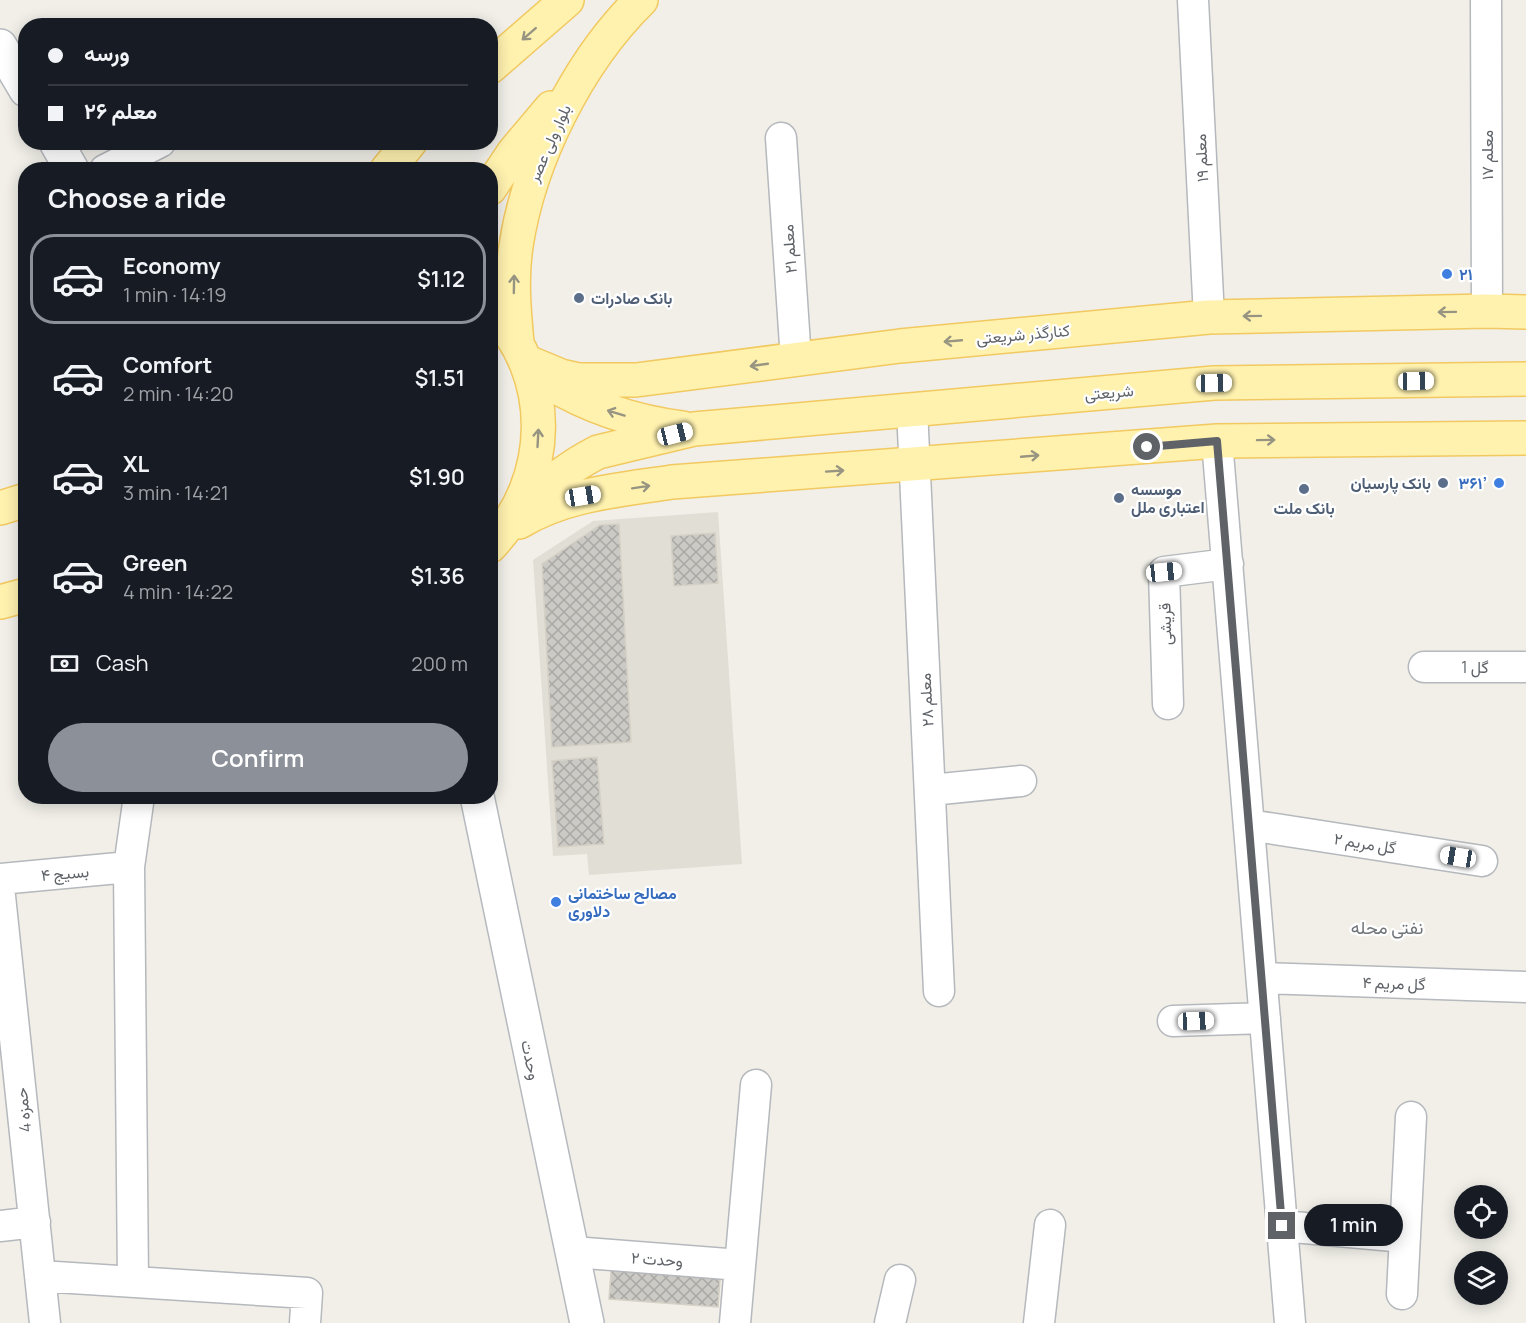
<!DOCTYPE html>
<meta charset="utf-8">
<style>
body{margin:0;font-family:Manrope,Vazirmatn,sans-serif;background:#242831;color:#f1f3f6;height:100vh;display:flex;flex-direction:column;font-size:22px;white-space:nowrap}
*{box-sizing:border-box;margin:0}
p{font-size:20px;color:#9ea1a6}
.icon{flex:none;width:33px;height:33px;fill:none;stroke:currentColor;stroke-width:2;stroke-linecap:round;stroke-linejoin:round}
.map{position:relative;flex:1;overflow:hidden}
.panel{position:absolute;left:18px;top:162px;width:480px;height:642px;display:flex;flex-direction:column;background:#171b24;border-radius:24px;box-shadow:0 3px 15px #0003}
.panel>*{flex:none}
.banner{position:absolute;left:18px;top:18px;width:480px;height:132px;border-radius:24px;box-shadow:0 3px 15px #0003;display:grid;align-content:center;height:132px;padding:0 30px;background:#171b24}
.controls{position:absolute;left:1454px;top:1185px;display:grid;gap:12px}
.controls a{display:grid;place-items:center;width:54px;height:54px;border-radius:50%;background:#171b24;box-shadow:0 3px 15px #0003;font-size:30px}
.end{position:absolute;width:27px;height:27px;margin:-14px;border:8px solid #5f6368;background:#fff;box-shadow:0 0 0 3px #fff}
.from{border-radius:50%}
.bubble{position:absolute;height:42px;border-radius:21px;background:#171b24;box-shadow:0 3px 15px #0003;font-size:20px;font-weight:600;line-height:42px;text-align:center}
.car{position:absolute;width:18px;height:36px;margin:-18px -9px;border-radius:8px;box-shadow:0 0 4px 2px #0007;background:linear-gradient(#fff 24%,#345 0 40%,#fff 0 76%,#345 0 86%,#fff 0)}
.banner b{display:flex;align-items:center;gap:21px;height:57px;font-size:22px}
.banner b+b{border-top:2px solid #363941}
.banner i{width:15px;height:15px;background:#f1f3f6}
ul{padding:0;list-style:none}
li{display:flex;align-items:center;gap:18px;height:90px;margin:0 12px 9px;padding:0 18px;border:3px solid transparent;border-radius:24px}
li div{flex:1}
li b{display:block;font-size:22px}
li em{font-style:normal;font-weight:600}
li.on{border-color:#8c9099}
li>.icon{width:54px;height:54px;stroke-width:1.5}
h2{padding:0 30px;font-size:27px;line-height:72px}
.pay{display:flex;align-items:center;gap:15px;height:66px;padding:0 30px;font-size:22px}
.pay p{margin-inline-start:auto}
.action{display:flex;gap:12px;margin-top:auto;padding:12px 30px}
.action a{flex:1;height:69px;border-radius:36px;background:#8c9099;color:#fff;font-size:24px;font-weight:600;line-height:69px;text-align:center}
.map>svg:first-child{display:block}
.education{fill:#e1ded6}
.building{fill:url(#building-cross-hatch);stroke:#d6d1c6;stroke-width:1.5}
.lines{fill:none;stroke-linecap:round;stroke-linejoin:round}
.minor-casing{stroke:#b5b8bc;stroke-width:33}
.secondary-casing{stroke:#b6babf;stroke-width:36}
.primary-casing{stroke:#f2c960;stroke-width:36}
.minor{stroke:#fff;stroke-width:30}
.secondary{stroke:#fff;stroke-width:33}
.primary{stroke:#fff2af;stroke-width:33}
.oneway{stroke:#979581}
.route{stroke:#5f6368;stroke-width:8}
.shop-dot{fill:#3f7fe0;stroke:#fff;stroke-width:2}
.service-dot{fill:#5c6f8a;stroke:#fff;stroke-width:2}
.labels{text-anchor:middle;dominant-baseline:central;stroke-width:4.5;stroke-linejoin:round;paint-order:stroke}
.street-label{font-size:16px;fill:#5f6368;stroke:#fff}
.shop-label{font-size:16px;font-weight:bold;fill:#366cbe;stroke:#fff;text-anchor:start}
.service-label{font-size:16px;font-weight:bold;fill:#4e5e75;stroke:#fff;text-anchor:start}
.neighbourhood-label{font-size:18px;fill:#70757a;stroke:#fff}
</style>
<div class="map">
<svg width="1526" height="1323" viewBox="0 0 1526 1323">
<defs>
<pattern id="building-cross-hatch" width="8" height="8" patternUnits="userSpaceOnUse" patternTransform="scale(1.5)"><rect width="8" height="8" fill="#cccac5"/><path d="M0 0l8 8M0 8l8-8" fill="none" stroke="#a9a8a4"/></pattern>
</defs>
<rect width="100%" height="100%" fill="#f1efe8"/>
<path class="education" d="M718,512L742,864L589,875L587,854L553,856L533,560L593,521Z"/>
<path class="building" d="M619,524L631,742L552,747L542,564L600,525Z
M715,533L718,583L674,586L671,536Z
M597,757L604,844L558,847L552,761Z
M612,1259L721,1266L718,1307L609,1299Z"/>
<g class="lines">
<g class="minor-casing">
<path id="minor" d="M1193,0L1209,317
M1486,0L1487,311
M781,138L796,360
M105,170L160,142
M912,409L939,991
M1217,441L1290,1323
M1424,667H1526
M1168,704L1164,572L1228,564
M931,790L1021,781
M1249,825L1482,861
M0,879L129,867
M0,896L45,1323
M1262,978L1526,987
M1173,1021L1265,1018
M0,1226L35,1222
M1282,1226L1405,1237
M573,1252L740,1265
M40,1276L307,1293L305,1323
M133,1281L129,867L139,796
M1402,1294L1411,1117
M735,1323L756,1085
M890,1323L900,1280
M1039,1323L1050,1225"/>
</g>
<g class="secondary-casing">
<path id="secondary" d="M0,46L26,90
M56,142L72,170
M477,796L587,1323"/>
</g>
<g class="primary-casing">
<path id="primary" d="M490,67L567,0
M387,170L410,142
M490,188L514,152L551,108
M490,309C556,375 553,480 490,546
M517,343C514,311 511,278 516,246C529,160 578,62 641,0
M525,361L561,376L579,380H636L900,346L1209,317L1487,311L1526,312
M548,382C589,407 635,422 683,428
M0,508L26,500
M515,514C541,490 566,468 598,452L694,429L1214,383L1526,379
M519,522C565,494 620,490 672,482L1217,441L1526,438
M0,602L26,595"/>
</g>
<use href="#minor" class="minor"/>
<use href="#secondary" class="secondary"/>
<use href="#primary" class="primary"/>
</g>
<defs><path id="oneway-shaft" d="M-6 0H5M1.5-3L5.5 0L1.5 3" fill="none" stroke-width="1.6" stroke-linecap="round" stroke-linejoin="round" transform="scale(1.5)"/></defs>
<g class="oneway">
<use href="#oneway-shaft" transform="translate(529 34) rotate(139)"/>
<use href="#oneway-shaft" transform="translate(514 284) rotate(-89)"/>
<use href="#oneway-shaft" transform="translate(1447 312) rotate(179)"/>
<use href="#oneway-shaft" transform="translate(1252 316) rotate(179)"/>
<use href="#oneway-shaft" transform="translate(953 341) rotate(175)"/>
<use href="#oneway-shaft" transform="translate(759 365) rotate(172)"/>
<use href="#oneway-shaft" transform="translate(616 413) rotate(-163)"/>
<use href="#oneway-shaft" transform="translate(538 438) rotate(-87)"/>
<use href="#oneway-shaft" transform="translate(1266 440) rotate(-1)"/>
<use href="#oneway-shaft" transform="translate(1030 456) rotate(-5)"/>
<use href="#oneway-shaft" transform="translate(835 471) rotate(-4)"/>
<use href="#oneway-shaft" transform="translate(641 487) rotate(-9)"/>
</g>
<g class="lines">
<path class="route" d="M1147,447L1217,441L1282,1226"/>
</g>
<g class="shop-dot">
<circle cx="1447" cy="274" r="6"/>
<circle cx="1499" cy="483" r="6"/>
<circle cx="556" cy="902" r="6"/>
</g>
<g class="service-dot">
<circle cx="579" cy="298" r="6"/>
<circle cx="1443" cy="483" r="6"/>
<circle cx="1304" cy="489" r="6"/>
<circle cx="1119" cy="498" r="6"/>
</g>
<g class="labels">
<g class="street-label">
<text transform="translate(549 143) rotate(-66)">بلوار ولی عصر</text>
<text transform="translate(1487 155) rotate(-90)">معلم ۱۷</text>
<text transform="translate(1201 158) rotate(-93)">معلم ۱۹</text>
<text transform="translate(789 249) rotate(-94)">معلم ۲۱</text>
<text transform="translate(1023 334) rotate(-5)">کنارگذر شریعتی</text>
<text transform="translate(1109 392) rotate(-5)">شریعتی</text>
<text transform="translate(1165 624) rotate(-92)">قریشی</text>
<text x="1475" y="667">گل 1</text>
<text transform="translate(926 700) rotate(-93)">معلم ۲۸</text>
<text transform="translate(1365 843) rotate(9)">گل مریم ۲</text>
<text transform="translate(65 873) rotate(-5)">بسیج ۴</text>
<text transform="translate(1394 983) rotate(2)">گل مریم ۴</text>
<text transform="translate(531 1060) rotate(78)">وحدت</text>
<text transform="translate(23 1110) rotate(-96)">حمزه 4</text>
<text transform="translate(657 1259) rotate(4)">وحدت ۲</text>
</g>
<g class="shop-label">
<text x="1459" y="274">۲۱</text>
<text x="1487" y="483" text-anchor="end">۳۶۱’</text>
<text x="568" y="893">مصالح ساختمانی<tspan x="568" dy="18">دلاوری</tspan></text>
</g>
<g class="service-label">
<text x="591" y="298">بانک صادرات</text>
<text x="1431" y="483" text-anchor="end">بانک پارسیان</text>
<text x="1131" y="489">موسسه<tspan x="1131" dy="18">اعتباری ملل</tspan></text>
<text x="1304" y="508" text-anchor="middle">بانک ملت</text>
</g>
<g class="neighbourhood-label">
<text x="1387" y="927">نفتی محله</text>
</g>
</g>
</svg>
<div class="controls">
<a><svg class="icon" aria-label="locate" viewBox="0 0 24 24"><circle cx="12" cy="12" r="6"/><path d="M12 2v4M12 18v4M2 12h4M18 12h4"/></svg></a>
<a><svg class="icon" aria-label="layers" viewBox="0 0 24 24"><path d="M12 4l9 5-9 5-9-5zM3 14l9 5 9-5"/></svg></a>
</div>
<i class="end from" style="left:1147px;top:447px"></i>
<i class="end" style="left:1282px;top:1226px"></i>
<div class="bubble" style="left:1304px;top:1204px;width:99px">1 min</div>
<i class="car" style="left:1416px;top:381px;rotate:89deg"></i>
<i class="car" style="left:1214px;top:383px;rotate:89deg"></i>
<i class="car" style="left:675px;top:434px;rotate:76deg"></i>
<i class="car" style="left:583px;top:496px;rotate:81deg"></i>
<i class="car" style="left:1164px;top:572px;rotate:84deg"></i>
<i class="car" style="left:1458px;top:857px;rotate:279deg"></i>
<i class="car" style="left:1196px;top:1021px;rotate:88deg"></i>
<div class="banner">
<b><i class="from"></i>ورسه</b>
<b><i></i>معلم ۲۶</b>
</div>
<section class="panel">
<h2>Choose a ride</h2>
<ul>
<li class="on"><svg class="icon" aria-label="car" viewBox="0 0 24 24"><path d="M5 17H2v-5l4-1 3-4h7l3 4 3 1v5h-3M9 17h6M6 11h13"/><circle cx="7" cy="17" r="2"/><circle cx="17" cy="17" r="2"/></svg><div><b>Economy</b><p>1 min · 14:19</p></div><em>$1.12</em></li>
<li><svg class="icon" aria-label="car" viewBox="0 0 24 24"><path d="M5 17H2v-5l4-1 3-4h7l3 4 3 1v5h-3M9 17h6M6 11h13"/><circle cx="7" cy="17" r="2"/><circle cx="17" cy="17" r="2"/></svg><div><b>Comfort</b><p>2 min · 14:20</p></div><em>$1.51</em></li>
<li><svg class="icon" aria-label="car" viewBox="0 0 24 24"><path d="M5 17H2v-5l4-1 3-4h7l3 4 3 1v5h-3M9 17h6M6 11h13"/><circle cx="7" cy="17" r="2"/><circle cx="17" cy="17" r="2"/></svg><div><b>XL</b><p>3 min · 14:21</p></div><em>$1.90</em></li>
<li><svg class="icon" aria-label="car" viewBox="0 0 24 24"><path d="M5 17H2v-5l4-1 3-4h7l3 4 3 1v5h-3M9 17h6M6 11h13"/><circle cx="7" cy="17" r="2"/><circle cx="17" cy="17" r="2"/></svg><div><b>Green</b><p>4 min · 14:22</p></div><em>$1.36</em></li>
</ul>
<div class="pay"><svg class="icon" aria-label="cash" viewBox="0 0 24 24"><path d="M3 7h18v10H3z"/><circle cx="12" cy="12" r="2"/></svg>Cash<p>200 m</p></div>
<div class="action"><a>Confirm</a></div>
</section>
</div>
